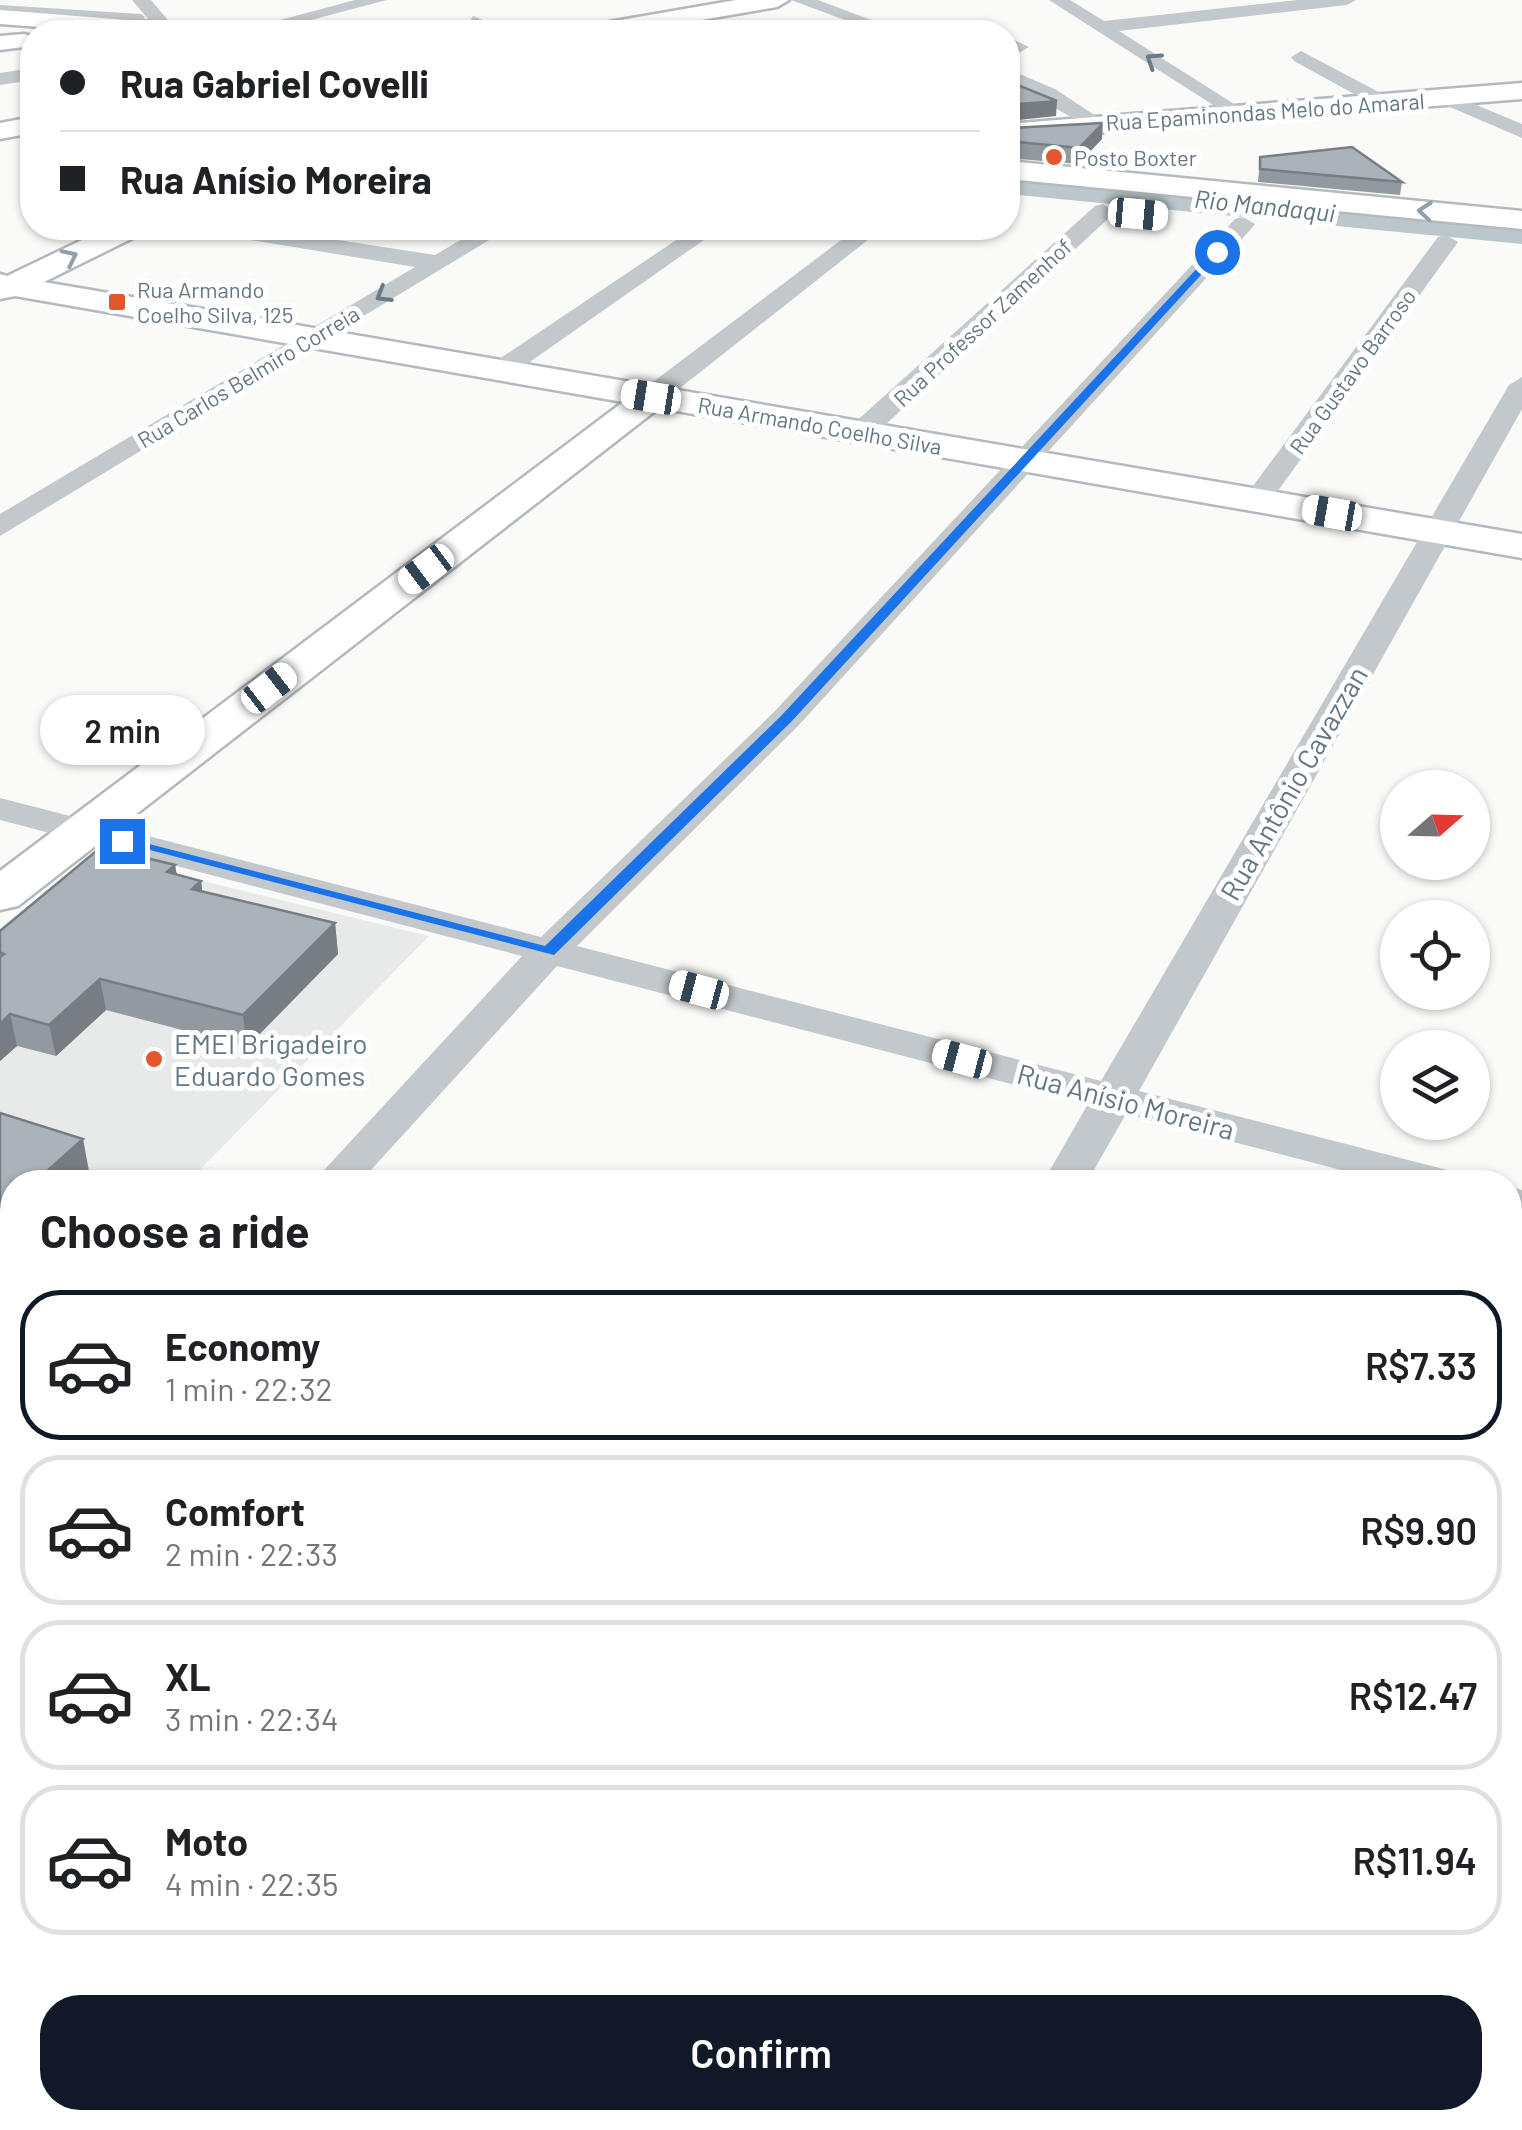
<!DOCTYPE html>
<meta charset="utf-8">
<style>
body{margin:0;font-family:Barlow,sans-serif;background:#f6f6f6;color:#202124;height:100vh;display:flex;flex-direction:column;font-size:38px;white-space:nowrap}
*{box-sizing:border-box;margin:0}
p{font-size:32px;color:#757577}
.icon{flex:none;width:55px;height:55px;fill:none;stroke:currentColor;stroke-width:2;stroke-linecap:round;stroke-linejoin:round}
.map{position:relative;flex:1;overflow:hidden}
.side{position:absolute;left:0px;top:1170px;width:1522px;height:960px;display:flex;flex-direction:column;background:#fff;border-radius:40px 40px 0 0;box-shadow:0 2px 8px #0004}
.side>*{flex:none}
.top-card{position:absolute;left:20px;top:20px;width:1000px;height:220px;border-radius:40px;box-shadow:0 2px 8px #0004;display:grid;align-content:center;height:220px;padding:0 40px;background:#fff}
.needle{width:65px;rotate:70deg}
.controls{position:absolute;left:1380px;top:770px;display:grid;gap:20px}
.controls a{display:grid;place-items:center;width:110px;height:110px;border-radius:50%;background:#fff;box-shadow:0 2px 8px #0004;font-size:50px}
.end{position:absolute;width:45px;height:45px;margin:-22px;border:12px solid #1a73e8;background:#fff;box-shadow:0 0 0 5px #fff}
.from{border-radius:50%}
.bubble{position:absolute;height:70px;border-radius:35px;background:#fff;box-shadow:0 2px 8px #0004;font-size:32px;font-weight:600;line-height:70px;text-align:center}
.car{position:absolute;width:30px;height:60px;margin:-30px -15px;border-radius:12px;box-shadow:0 0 8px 2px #0007;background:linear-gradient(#fff 24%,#345 0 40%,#fff 0 76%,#345 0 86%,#fff 0)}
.top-card b{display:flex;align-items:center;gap:35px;height:95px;font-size:38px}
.top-card b+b{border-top:2px solid #e0e0e0}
.top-card i{width:25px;height:25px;background:#202124}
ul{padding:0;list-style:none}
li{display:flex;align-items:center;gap:30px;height:150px;margin:0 20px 15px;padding:0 20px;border:5px solid #e0e0e0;border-radius:40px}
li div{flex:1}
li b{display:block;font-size:38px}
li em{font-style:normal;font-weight:600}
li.on{border-color:#111827}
li>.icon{width:90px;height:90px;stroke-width:1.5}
h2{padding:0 40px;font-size:45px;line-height:120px}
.cta{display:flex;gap:20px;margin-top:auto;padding:20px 40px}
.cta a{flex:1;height:115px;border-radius:40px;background:#111827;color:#fff;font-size:40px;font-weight:600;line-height:115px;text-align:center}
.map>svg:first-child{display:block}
.built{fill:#e8e9e9}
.water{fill:#bbc7cb}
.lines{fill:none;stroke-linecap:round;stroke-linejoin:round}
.secondary-casing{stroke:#b3babf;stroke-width:5}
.primary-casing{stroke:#b5babe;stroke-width:5}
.lane{fill:#c3c8cc;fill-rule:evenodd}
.street{fill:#c3c8cc;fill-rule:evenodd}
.secondary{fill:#fff;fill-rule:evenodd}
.primary{fill:#fff;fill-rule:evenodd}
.wall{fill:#929a9f}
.shaded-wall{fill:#777d82}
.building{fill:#aab3b9;stroke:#777d82;stroke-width:2.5}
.oneway{stroke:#6a7a87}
.oneway2{stroke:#939fa8}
.route{fill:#1a73e8}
.poi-dot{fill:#e4572e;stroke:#fff;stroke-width:4}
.labels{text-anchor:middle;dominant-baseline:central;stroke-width:10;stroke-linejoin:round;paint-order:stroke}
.far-street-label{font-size:22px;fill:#657683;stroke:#fff}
.far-poi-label{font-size:22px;fill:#657683;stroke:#fff;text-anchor:start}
.far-water-label{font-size:25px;font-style:italic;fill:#60757c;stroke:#fff}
.street-label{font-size:28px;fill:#657683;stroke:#fff}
.poi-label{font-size:28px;fill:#657683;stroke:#fff;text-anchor:start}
</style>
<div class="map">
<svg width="1522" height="2130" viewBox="0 0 1522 2130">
<rect width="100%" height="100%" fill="#fafaf8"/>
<path class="built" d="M108,858L429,936L188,1182H12V1358L0,1354V929L82,864Z
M12,1361L3,1372L12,1376V1474L0,1487V1371Z"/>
<path class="water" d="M1008,174L1522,223V244L1008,194Z"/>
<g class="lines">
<g class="secondary-casing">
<path id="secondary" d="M736,0H789L777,7L631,32H580L592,25Z
M24,34L32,36V46L0,50V36Z
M1522,83V99L1008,140V124Z
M32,117V133L0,139V123Z
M107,228H145L141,234L44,282L1522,534V558L659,408L18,906L0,910V871L623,402L15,296L0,299V274L7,276Z"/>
</g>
<g class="primary-casing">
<path id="primary" d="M0,10L192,25L204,32H106L0,24Z
M1008,161L1522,211V229L1008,179Z"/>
</g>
<path class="lane" d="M0,5L141,14L145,17L141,20L0,11Z
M473,16L507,30L508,32H498L470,21Z"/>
<path class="street" d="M132,0H151L167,19L165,32H151L149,20Z
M355,0H387L265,32H235Z
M791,0H818L903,32H877Z
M1049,0H1070L1104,21L1297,0H1356L1347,5L1119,31L1242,109V117L1235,119Z
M970,22L991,32H963L961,28Z
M1008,37L1029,47L1019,53L1008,49Z
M1301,51L1390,98L1393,102L1376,106L1294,61L1291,57Z
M32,68V80L0,85V73Z
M1008,69L1055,89L1108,124L1105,128H1091L1008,82Z
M1443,91L1522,124V138L1436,101L1433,97Z
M1103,204L1114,211L1111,216L871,438H851L847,432L851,426L1095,206Z
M1243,217L1255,224L1251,229L798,726L577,946L1101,1081L1509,385L1522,377V409L1139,1091L1455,1172L1461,1182H1387L1126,1114L1087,1182H1043L1088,1104L557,966L360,1182H313L522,956L0,820V798L541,937L774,712L1235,219Z
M209,228H260L435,255L481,228H509L0,536V514L415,267L220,235Z
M694,228H721L507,378H489L485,372L489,366Z
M857,228H883L661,403H641L637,397L641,391Z
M1446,235L1458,242L1267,506H1247L1242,500L1247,494L1438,237Z
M1510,1187L1522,1190V1218L1510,1215Z
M12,1510V1560L0,1564V1514Z
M505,2118H573L568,2130H500Z"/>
<use href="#secondary" class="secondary"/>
<use href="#primary" class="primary"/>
</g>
<path class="wall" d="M1008,126L1009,128L1102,139L1078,164L1008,158Z
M1260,157L1402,182L1400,195L1258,182Z
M175,865L177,875L201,881L202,891L335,923L338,954L247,1047L106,1010L56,1056L17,1046L0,1061V931Z"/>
<path class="shaded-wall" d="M1057,101L1056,116L1008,121V105Z
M1103,123L1102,139L1078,164L1079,148Z
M175,865L180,895L167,872Z
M201,881L205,911L192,889Z
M335,923L338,954L247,1047L243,1015Z
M100,979L106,1010L56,1056L49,1025Z
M10,1014L17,1046L0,1061V1024Z
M83,1139L89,1171L78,1182H35Z
M12,1204V1243L0,1255V1215Z"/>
<path class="building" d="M1008,81L1057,101L1008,105Z
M1103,123L1079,148L1008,141V126L1009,128Z
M1352,147L1402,182L1260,169V157Z
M101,847L175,865L167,872L201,881L192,889L335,923L243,1015L100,979L49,1025L10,1014L0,1024V957L4,954L0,952V931Z
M0,1113L83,1139L35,1182H12V1204L0,1215Z"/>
<defs><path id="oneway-chevron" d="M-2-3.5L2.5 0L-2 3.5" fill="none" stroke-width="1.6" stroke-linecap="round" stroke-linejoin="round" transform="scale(2.5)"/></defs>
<g class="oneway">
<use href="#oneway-chevron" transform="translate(1153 60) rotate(-147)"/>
<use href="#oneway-chevron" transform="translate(383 295) rotate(149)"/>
</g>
<g class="oneway2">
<use href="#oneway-chevron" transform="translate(1425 211) rotate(-175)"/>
<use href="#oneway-chevron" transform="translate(70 257) rotate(-26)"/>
</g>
<path class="route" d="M1214,250L1222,252L791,722L554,955L115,841L122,837L545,946L781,716Z"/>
<g class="poi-dot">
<circle cx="1054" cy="157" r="10"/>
<rect x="107" y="292" width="20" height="20" rx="5"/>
<circle cx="154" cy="1059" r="10"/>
</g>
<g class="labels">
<g class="far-street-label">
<text transform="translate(1265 111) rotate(-4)">Rua Epaminondas Melo do Amaral</text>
<text transform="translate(982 322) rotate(-43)">Rua Professor Zamenhof</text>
<text transform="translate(1352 371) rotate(-54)">Rua Gustavo Barroso</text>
<text transform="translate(248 376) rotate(-31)">Rua Carlos Belmiro Correia</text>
<text transform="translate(820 425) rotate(10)">Rua Armando Coelho Silva</text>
</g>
<g class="far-poi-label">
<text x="1074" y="157">Posto Boxter</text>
<text x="137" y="289">Rua Armando<tspan x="137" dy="25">Coelho Silva, 125</tspan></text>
</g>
<g class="far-water-label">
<text transform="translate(1265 205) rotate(6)">Rio Mandaqui</text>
</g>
<g class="street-label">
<text transform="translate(1293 783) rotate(-60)">Rua Antônio Cavazzan</text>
<text transform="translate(1126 1101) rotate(15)">Rua Anísio Moreira</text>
</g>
<g class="poi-label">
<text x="174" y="1043">EMEI Brigadeiro<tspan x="174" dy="32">Eduardo Gomes</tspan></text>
</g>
</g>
</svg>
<div class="controls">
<a><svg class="needle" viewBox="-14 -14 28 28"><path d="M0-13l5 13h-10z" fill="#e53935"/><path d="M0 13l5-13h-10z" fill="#757577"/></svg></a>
<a><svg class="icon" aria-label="locate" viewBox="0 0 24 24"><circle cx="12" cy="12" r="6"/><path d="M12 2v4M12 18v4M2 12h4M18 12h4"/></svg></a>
<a><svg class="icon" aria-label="layers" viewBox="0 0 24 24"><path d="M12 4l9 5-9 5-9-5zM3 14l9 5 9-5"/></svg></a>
</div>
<i class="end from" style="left:1217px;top:252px"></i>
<i class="end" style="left:122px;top:841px"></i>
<div class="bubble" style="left:40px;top:695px;width:165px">2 min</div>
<i class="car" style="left:1138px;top:214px;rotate:95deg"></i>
<i class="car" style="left:651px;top:397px;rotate:279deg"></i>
<i class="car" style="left:1332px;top:513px;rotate:280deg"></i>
<i class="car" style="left:426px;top:569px;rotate:233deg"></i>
<i class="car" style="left:269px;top:688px;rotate:52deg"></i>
<i class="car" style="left:699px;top:990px;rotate:285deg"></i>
<i class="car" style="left:962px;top:1059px;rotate:285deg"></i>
<div class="top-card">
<b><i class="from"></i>Rua Gabriel Covelli</b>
<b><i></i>Rua Anísio Moreira</b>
</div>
<section class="side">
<h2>Choose a ride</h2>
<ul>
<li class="on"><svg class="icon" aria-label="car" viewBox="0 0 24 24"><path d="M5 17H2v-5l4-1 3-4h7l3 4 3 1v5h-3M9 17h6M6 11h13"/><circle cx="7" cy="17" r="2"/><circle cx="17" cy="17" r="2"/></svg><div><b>Economy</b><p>1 min · 22:32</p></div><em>R$7.33</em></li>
<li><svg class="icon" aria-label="car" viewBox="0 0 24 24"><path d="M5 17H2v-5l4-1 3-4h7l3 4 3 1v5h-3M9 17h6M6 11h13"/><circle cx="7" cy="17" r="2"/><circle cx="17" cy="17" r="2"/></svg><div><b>Comfort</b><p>2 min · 22:33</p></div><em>R$9.90</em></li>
<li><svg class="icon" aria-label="car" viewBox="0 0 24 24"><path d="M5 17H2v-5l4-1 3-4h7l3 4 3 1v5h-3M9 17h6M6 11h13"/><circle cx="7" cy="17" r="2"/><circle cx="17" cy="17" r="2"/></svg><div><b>XL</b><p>3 min · 22:34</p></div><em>R$12.47</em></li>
<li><svg class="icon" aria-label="car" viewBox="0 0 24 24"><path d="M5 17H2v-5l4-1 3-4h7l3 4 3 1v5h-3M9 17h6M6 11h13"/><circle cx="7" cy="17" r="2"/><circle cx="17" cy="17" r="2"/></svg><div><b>Moto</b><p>4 min · 22:35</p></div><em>R$11.94</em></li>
</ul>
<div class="cta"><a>Confirm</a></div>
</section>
</div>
